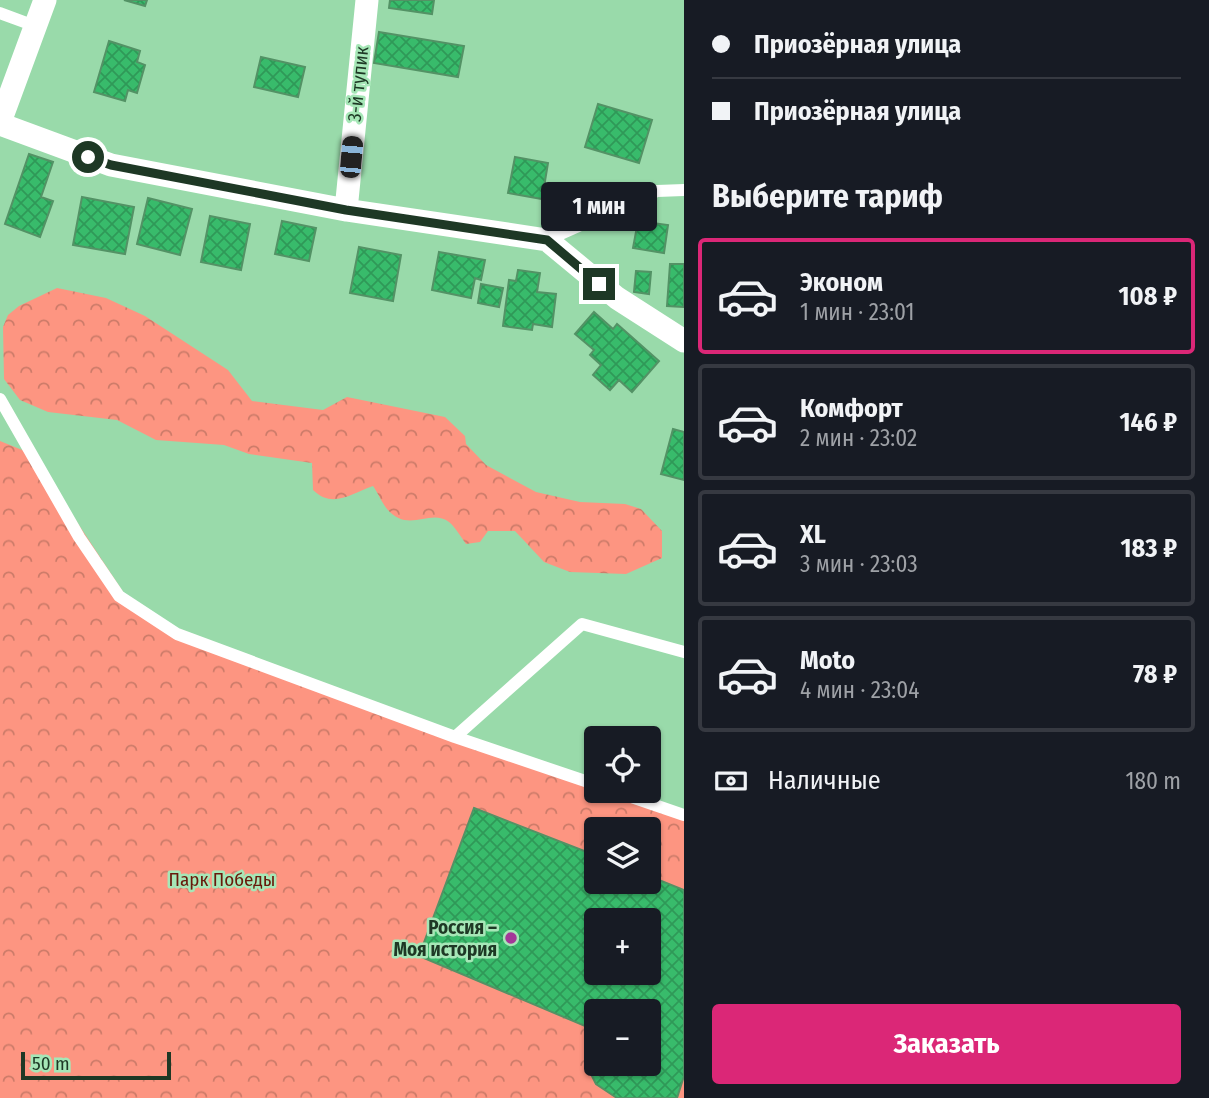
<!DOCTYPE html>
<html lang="ru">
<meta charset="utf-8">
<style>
body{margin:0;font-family:"Fira Sans Condensed",sans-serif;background:#242831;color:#f1f3f6;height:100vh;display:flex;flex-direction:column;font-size:26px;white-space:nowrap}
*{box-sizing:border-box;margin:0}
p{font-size:23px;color:#9ea1a6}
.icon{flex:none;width:38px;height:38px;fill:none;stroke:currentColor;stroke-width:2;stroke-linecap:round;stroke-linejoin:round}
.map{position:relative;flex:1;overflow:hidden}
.sheet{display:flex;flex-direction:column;background:#171b24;width:525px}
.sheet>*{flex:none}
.top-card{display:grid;align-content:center;height:154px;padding:0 28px;background:#171b24}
.controls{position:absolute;left:584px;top:726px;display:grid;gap:14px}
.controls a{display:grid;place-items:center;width:77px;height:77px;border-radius:7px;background:#171b24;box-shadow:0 2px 5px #0004;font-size:35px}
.scale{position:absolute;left:21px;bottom:18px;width:150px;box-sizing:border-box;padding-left:7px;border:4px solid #1e3825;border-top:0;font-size:19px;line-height:24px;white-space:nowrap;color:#1e3825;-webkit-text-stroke:5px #a6e7b7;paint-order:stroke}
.end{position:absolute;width:32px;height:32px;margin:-16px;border:9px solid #1e3825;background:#fff;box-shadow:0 0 0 4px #fff}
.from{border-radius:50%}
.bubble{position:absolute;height:49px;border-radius:7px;background:#171b24;box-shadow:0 2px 5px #0004;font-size:23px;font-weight:700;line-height:49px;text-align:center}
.car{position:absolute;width:21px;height:42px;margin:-21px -10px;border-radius:9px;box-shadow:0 0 5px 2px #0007;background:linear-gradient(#222 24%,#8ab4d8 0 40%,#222 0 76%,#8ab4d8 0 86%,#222 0)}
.top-card b{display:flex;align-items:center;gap:24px;height:66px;font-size:26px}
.top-card b+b{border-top:2px solid #363941}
.top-card i{width:18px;height:18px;background:#f1f3f6}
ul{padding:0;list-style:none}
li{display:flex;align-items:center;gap:21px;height:116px;margin:0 14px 10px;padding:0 14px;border:4px solid #363941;border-radius:7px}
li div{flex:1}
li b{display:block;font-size:26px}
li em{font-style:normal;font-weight:700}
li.active{border-color:#db2777}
li>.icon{width:63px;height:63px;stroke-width:1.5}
h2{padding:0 28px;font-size:32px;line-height:84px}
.pay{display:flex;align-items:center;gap:18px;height:77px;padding:0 28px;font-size:26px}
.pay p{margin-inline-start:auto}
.primary-button{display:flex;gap:14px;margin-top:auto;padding:14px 28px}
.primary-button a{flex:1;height:80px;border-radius:7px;background:#db2777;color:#fff;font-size:28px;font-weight:700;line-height:80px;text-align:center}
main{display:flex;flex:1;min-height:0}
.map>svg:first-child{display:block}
.forest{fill:url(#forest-crowns);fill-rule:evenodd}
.building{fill:url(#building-cross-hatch);stroke:#539265;stroke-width:2;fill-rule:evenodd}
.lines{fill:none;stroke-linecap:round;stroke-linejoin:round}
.service{stroke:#fff;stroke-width:12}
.minor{stroke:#fff;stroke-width:23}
.route{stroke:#1e3825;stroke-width:9}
.poi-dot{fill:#a33898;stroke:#a6e7b7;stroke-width:2.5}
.labels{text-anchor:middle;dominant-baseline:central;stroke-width:5;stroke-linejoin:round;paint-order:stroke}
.street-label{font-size:19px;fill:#1e3825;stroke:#a6e7b7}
.park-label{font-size:19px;fill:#68190b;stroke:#a6e7b7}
.poi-label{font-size:19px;font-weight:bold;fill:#1e3825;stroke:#a6e7b7;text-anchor:end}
</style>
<main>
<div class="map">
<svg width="684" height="1098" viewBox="0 0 684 1098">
<defs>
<pattern id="forest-crowns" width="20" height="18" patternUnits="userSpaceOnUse" patternTransform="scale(1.75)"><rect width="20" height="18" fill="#fd9581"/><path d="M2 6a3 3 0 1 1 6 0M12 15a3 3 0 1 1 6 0" fill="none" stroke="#cc7b69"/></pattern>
<pattern id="building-cross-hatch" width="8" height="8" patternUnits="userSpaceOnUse" patternTransform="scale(1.75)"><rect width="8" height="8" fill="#38bb6b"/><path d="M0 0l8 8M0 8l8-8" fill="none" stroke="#2f9958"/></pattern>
</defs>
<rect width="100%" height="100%" fill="#99daaa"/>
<path class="forest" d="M57,288L106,298L145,316L228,370L252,401L323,410L347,397L445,417L465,436L466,444L486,465L536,492L580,502L625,504L641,509L662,531V558L626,574L570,572L544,562L515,531H488L480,542L466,544C461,537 455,527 449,522C430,508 408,534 387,509C382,503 378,493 373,486C350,494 333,509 313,490L312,463L249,454L224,445L156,440L117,420L48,412L20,400L4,379L3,327L8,315L19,306Z
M0,441L32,454L137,613L597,786V791H610L684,819V1098H0ZM597,830H649V882H597ZM597,920H649V973H597ZM597,1012H649V1064H597Z"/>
<path class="building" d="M124,0H147L145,6Z
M390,0H434L432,14L389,8Z
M379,32L464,46L458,77L374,63Z
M109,41L140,51L137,62L145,65L137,93L128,90L125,101L94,92Z
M261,57L305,67L298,97L254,87Z
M598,104L652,120L639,163L585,147Z
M29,154L53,162L41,197L53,201L40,237L5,224Z
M515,157L548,163L542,199L508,193Z
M82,197L134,207L125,254L73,245Z
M148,198L192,209L180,255L137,244Z
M210,216L250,224L241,270L201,262Z
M282,221L316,228L309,261L275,254Z
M638,221L668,225L664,253L633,248Z
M359,247L401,255L393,301L350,293Z
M439,252L485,260L481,280L475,278L471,298L432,290Z
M670,264H684V307L667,306Z
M518,270L540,273L537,292L556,294L552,327L533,324L532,330L503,326L509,280L516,281Z
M636,271L651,272L649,294L634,292Z
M481,284L503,288L499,307L478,303Z
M594,312L613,329L617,324L659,361L632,392L619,380L610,390L593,375L601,365L590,355L594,350L575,334Z
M673,429L684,432V480L661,474Z
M474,808L597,856V882H649V876L684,890V1076L677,1098H617L596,1084L587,1066L597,1038V1064H649V1012H597V1031L419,956ZM597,920H649V973H597Z"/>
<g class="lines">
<path class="service" d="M0,13L35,26
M547,240L657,191L684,190
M0,399L79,537L119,596L177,634L455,737L597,785
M455,737L582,624L684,652
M614,791L684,815"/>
<path class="minor" d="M0,122L45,0
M0,124L111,165L346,210L547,240L617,298L684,341
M346,210L367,0"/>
</g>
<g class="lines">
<path class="route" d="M88,157L111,165L346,210L547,240L599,284"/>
</g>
<circle class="poi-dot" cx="511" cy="938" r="7"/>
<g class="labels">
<g class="street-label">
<text transform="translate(358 84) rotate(-84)">3-й тупик</text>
</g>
<g class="park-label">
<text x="222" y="879">Парк Победы</text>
</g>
<g class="poi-label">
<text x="497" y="927">Россия –<tspan x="497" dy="22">Моя история</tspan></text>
</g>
</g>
</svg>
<div class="controls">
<a><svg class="icon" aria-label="locate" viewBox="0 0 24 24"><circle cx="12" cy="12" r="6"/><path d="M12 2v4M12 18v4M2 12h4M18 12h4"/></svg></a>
<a><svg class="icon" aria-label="layers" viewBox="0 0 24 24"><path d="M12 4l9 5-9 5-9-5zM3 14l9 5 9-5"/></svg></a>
<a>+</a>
<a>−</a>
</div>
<div class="scale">50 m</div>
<i class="end from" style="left:88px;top:157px"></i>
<i class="end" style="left:599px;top:284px"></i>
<div class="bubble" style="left:541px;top:182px;width:116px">1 мин</div>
<i class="car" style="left:351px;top:157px;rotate:5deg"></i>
</div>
<section class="sheet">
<div class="top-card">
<b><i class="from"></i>Приозёрная улица</b>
<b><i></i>Приозёрная улица</b>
</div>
<h2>Выберите тариф</h2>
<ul>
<li class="active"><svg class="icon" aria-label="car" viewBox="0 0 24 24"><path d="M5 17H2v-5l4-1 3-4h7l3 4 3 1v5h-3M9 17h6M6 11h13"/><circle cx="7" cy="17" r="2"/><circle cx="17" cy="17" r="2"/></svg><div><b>Эконом</b><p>1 мин · 23:01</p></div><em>108 ₽</em></li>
<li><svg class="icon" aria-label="car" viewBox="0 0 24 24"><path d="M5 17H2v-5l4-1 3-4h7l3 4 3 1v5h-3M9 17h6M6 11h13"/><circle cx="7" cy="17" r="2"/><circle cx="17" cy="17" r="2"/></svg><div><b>Комфорт</b><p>2 мин · 23:02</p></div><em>146 ₽</em></li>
<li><svg class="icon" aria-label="car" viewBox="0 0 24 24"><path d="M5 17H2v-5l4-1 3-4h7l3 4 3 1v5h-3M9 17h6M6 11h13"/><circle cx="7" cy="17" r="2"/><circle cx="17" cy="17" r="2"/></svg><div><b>XL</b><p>3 мин · 23:03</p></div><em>183 ₽</em></li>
<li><svg class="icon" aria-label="car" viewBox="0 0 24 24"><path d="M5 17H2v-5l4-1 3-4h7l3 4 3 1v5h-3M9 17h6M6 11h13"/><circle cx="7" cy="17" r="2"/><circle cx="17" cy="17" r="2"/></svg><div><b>Moto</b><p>4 мин · 23:04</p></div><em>78 ₽</em></li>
</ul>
<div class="pay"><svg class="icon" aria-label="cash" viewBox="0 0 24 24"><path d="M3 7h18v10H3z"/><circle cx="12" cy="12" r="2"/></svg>Наличные<p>180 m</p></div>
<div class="primary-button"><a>Заказать</a></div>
</section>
</main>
